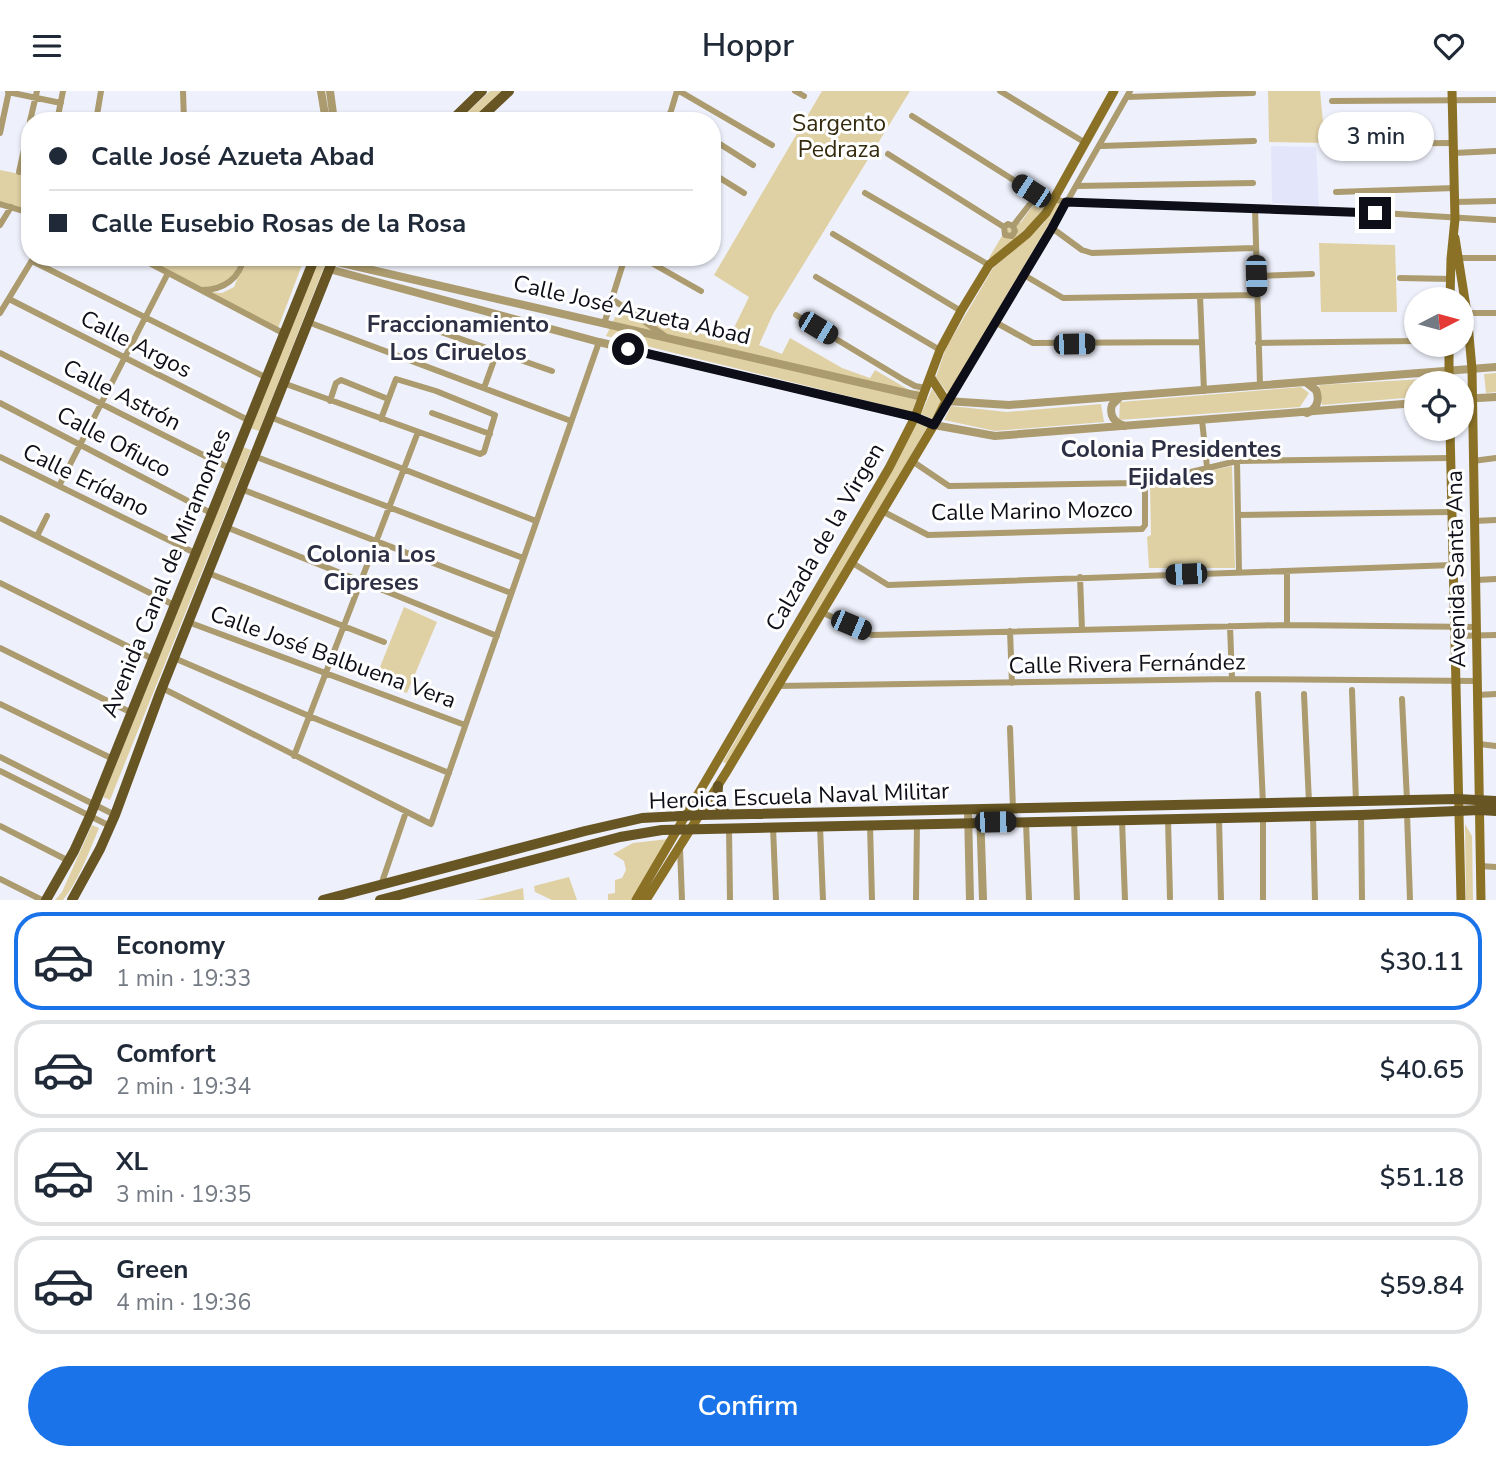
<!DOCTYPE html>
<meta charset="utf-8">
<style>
body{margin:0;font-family:"Nunito Sans",sans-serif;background:#f6f6f7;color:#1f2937;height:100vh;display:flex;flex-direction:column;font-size:26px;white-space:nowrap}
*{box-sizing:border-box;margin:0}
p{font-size:23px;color:#747a83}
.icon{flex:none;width:38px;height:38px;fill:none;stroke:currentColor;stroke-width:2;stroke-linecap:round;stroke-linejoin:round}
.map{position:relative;height:809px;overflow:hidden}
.side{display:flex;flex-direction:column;background:#fff;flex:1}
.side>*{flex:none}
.guide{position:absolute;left:21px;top:21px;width:700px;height:154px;border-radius:28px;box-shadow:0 2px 5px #0004;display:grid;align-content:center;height:154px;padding:0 28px;background:#fff}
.needle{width:46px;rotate:84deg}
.tools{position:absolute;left:1404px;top:196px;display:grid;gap:14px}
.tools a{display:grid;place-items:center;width:70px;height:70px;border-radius:50%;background:#fff;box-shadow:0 2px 5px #0004;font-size:35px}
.end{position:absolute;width:32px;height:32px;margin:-16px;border:9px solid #0d0e17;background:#fff;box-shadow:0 0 0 4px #fff}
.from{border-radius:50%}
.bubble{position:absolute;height:49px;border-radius:24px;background:#fff;box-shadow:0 2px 5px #0004;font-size:23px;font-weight:600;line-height:49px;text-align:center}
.car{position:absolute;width:21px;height:42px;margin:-21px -10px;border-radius:9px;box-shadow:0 0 5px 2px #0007;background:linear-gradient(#222 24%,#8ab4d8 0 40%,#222 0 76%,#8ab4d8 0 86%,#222 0)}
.guide b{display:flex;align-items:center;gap:24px;height:66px;font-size:26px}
.guide b+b{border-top:2px solid #e0e1e3}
.guide i{width:18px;height:18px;background:#1f2937}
ul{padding:12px 0 0;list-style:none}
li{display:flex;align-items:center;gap:21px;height:98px;margin:0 14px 10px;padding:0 14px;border:4px solid #e0e1e3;border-radius:28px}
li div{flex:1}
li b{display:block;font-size:26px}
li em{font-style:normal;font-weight:600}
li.current{border-color:#1a73e8}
li>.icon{width:63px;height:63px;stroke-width:1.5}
.primary-button{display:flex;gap:14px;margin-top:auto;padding:14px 28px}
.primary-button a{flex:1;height:80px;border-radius:42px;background:#1a73e8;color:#fff;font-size:28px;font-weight:600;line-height:80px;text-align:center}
header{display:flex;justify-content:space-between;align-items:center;height:91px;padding:0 28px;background:#fff;font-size:32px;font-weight:600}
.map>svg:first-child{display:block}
.built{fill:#e3e6fb}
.green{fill:#e0d1a4}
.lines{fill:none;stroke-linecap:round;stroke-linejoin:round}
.minor{stroke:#ab9b6e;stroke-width:6}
.tertiary{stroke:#ab9b6e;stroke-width:8}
.secondary{stroke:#8a7126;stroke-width:9}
.primary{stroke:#675623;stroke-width:10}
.route{stroke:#0d0e17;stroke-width:9}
.labels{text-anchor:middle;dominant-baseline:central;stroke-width:6;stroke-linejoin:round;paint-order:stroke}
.park-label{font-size:23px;fill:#342a0e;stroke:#fff}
.street-label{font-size:23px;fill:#0d0e17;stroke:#fff}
.neighbourhood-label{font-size:24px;font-weight:bold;fill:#2d2f44;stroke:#fff}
</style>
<header><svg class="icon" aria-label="menu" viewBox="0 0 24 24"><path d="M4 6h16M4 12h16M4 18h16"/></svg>Hoppr<svg class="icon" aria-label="heart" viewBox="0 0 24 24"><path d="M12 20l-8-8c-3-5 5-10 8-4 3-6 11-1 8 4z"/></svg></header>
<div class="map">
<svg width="1496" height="809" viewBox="0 0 1496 809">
<rect width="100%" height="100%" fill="#eef0fb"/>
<path class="built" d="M1271,55L1316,56L1319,115L1272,112Z"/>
<path class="green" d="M490,0H503L470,30H458Z
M822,0H910L773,223L759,254L782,263L790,247L842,277L870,287L875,279L911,300L920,299L912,321L606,245L623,210L637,220L641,217L672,236L728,249L749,206L714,184Z
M1268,0H1320L1325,52L1269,51Z
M0,79L30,85V119L0,111Z
M1046,107L1050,109L1030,134L991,168L989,167L1006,138L1021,131L1032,116Z
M1058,108L1062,111L948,303L936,286L946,257L993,177L1043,133Z
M1319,152L1395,154L1397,221H1321Z
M142,166H241L230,194L200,197Z
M246,166H305L278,237L209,201L222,202L234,196Z
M319,166H328L259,340L250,337Z
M1496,282V301L1486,302L1484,283Z
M1441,287V292H1416V306L1322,314L1319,294Z
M1301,296L1309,302L1300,316L1119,329L1120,311Z
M932,298L941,311L932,328L921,323Z
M1101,313L1104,331L995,340L944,329L951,315L1007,321Z
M917,331L928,335L727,673L723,671L894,377Z
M243,356L251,359L110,709L103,706Z
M1232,375L1235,477H1149L1147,446L1151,444L1150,393Z
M404,516L437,531L407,602L374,591Z
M1465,733L1472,745L1473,809H1466Z
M92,734L99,737C89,761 79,789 63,809H55L62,801Z
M668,748L633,809H608V803L615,802V789L622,787L626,779L624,770L613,763L633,752Z
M569,786L577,809H552L535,801L534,795Z
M523,797L524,809H477Z"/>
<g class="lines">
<path class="minor" d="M183,0L184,30
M679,0L772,54
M795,0L804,5
M1000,0L1084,51
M8,1L61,12
M1127,6L1253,2
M1332,10L1496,9
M670,22L682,30
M912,25L1031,100L1041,105L1066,111L1348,120L1496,129
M96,28L184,30
M30,30L37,0
M57,30L63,0
M96,30L101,0
M668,30L677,0
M0,42L9,0
M712,48L753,74
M1335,53L1453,52
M1101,55L1254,50
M1454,62L1496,60
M888,63L1004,136
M19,81L30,32
M712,82L744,102
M1076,95L1253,92
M1336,101L1455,97
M865,102L989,174
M1455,111L1496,110
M0,113L30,122
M1255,117L1260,294
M0,134L11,116
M1013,135L1008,133L1004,136L1005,144L1012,145L1015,140L1013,135L1030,113L1041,105
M1052,137L1082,159L1092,162L1255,157
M833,143L961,220
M712,147L715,148
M138,166L283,242
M641,166L701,200
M1456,167H1496
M32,170L265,286
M1024,184L1063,207L1256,204
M1256,185L1312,183
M816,186L940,259
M1400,187L1451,188
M202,199C224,199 240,187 244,166
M1200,205L1204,300
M9,208L248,329
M612,208L665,245
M0,222L34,166
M1467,222H1496
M796,224L904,289L915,295L926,297
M308,231L571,330
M995,231L1033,252L1202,251
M604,233L625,166
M438,240L552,280
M1258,252L1416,250
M0,262L229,377
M283,292L297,297L480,363L484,361L495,324L436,300L396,288L381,328
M484,297L497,261
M330,310L336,292L341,289L388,308
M946,310L1052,137L1130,0
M0,312L211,422
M432,322L490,343
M270,326L536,430
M1202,329L1207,376
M254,365L523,467
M0,366L195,462
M912,370L949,395L1136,392L1153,390L1237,370L1450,367
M1237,370L1239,481
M1473,370L1496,367
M59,395L168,182
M241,398L511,502
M882,420L928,444L1142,438L1145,434V391
M1238,424L1451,421
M0,427L174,514
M1474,430L1496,429
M226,436L497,545
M37,445L47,425
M851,471L888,494L1453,474
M1287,480V534
M208,482L384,551
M1080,486L1082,539
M1476,489L1496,488
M0,492L153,568
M821,521L872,544L1287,534L1477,536
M188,531L465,634
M1230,535L1232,588
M1010,540L1012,592
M1455,545L1496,544
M0,557L132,622
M174,567L309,625L449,682
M777,595L1232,588L1478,590
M162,597L431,733L599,251
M1352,599L1356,711
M1258,603L1263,713
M1304,603L1309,712
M1478,604L1496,603
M1402,608L1407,709
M0,613L113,668
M1010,637L1013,718
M1479,653L1496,655
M294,665L418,341
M0,666L115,724
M0,680L110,735
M1407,722L1410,809
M1361,724L1362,809
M1313,725L1315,809
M1263,726V808
M1219,727L1221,809
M1168,728L1170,807
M1122,729L1125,809
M1074,730L1077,809
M1026,731L1029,809
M870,734L872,809
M0,735L69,770
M820,735L823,809
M773,736L776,809
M729,737L730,809
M680,757L682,809
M1480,775L1496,776
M0,788L42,809
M381,794L406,721
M916,808L917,733"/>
<path class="tertiary" d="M321,0L326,30
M330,0L334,30
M333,170L923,306
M329,178L599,251L915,326L934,334L995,345L1416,312
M1120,306L1112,314C1109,324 1114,332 1125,335
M1461,308L1496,306
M946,310L1009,314L1496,276
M1307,322C1317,318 1320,309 1316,299L1307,292
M968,719L970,809
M980,719L983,809"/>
<path class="secondary" d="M1455,147L1467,222L1472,278L1481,809
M1450,208L1451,168L1455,128L1452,0
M1449,292V254
M1450,338L1461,809
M636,809L889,377L915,326L940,259L961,220L989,174L1027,143L1046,122L1114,0
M646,809L727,680L934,334L946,310L931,287"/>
<path class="primary" d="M451,30L482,0
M477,30L509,0
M718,695L717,712L726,723
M46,809L74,760L90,725L315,166
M72,809L100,758L115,724L160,602L334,166
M323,809L585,740L642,727L700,724L1457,708L1496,710
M380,809L620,746L662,739L1361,724L1480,719L1496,720"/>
</g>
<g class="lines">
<path class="route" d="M628,258L915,326L934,334L1052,137L1066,111L1375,122"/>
</g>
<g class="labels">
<g class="park-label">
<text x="839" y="32">Sargento<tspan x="839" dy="26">Pedraza</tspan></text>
</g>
<g class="street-label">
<text transform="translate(632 219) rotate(13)">Calle José Azueta Abad</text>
<text transform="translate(136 253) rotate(27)">Calle Argos</text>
<text transform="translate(122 304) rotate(27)">Calle Astrón</text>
<text transform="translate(114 351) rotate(28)">Calle Ofiuco</text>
<text transform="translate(86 389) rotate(26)">Calle Erídano</text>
<text transform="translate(1032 420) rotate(-1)">Calle Marino Mozco</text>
<text transform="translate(825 446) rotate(-60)">Calzada de la Virgen</text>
<text transform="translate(1456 478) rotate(-91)">Avenida Santa Ana</text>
<text transform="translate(166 482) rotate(-68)">Avenida Canal de Miramontes</text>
<text transform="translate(333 566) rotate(20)">Calle José Balbuena Vera</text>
<text transform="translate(1127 573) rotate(-1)">Calle Rivera Fernández</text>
<text transform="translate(799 705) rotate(-2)">Heroica Escuela Naval Militar</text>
</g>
<g class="neighbourhood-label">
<text x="458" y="233">Fraccionamiento<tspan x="458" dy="28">Los Ciruelos</tspan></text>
<text x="1171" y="358">Colonia Presidentes<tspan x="1171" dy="28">Ejidales</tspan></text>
<text x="371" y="463">Colonia Los<tspan x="371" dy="28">Cipreses</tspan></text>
</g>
</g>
</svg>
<div class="tools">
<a><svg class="needle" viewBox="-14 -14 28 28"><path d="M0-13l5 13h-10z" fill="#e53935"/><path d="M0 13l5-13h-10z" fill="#747a83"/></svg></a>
<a><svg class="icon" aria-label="locate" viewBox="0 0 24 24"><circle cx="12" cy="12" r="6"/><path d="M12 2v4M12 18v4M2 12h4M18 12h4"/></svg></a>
</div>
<i class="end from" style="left:628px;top:258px"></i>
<i class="end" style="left:1375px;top:122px"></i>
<div class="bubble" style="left:1318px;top:21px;width:116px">3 min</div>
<i class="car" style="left:1031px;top:100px;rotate:303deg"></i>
<i class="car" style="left:1256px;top:185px;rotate:178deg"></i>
<i class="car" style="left:818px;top:237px;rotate:121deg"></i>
<i class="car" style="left:1074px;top:253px;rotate:89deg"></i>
<i class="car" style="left:1186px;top:483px;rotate:268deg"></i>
<i class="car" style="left:851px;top:534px;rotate:113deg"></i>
<i class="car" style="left:995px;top:731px;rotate:89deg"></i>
<div class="guide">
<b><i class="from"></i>Calle José Azueta Abad</b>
<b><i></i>Calle Eusebio Rosas de la Rosa</b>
</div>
</div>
<section class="side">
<ul>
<li class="current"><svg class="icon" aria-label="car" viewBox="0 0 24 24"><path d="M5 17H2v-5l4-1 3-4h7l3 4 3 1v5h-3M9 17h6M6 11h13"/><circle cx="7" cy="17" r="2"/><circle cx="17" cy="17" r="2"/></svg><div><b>Economy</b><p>1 min · 19:33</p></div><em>$30.11</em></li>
<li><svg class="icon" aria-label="car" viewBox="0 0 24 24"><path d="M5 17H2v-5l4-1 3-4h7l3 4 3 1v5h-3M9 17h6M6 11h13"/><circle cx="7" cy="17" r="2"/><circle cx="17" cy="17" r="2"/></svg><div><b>Comfort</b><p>2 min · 19:34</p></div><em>$40.65</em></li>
<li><svg class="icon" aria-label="car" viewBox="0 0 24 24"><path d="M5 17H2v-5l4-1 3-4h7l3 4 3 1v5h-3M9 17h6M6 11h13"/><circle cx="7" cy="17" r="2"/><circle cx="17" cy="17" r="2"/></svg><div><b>XL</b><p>3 min · 19:35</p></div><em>$51.18</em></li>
<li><svg class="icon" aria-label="car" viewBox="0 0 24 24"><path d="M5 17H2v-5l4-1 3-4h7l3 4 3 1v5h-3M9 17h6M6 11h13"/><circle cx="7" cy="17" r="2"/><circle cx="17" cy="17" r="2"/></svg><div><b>Green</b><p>4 min · 19:36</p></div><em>$59.84</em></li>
</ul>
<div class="primary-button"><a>Confirm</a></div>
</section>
